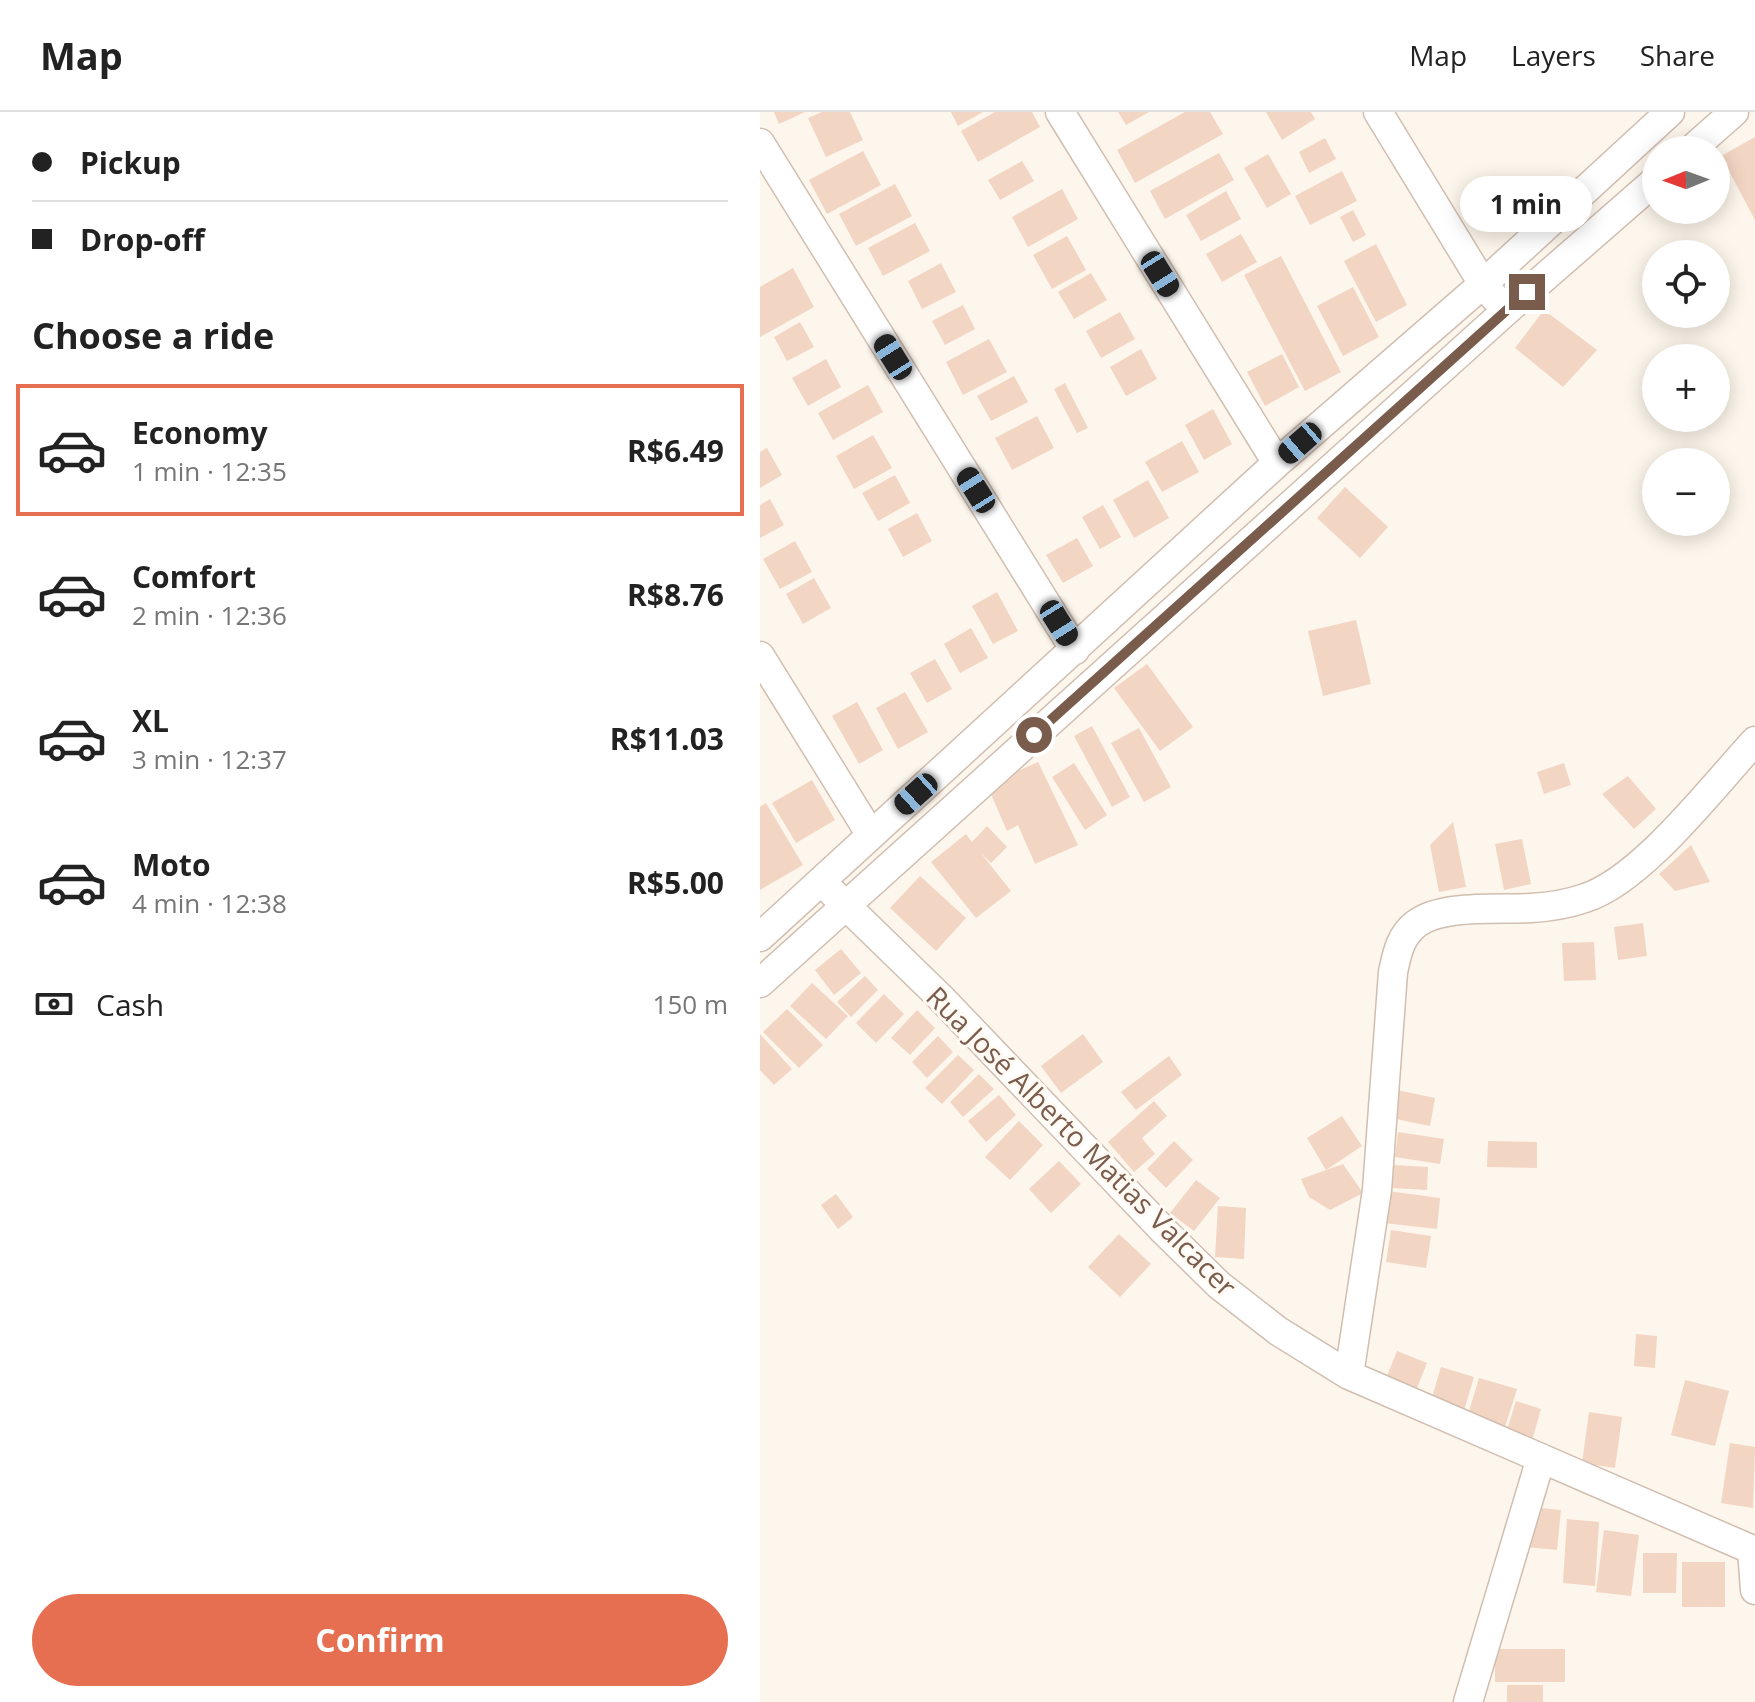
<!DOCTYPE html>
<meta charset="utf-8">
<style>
body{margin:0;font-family:"Open Sans",sans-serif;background:#f2f2f2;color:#222;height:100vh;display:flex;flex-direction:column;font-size:30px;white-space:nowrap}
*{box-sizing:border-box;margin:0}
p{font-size:26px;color:#767676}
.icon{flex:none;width:44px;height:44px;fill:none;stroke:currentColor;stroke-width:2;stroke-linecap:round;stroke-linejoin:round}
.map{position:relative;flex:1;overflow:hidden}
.sheet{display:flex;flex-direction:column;background:#fff;width:760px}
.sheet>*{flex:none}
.hud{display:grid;align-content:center;height:176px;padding:0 32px;background:#fff}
.needle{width:52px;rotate:269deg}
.fabs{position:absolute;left:882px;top:24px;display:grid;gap:16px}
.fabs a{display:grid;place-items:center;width:88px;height:88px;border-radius:50%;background:#fff;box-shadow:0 4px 20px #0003;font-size:40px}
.end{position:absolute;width:36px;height:36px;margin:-18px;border:10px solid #7a5c4d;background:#fff;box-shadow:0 0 0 4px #fff}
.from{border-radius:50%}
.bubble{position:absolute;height:56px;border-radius:28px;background:#fff;box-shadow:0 4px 20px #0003;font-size:26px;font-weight:700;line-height:56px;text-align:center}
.car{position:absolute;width:24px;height:48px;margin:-24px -12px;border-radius:10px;box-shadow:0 0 6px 2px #0007;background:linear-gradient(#222 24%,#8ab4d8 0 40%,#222 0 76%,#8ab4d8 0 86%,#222 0)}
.hud b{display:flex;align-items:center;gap:28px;height:76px;font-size:30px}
.hud b+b{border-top:2px solid #e0e0e0}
.hud i{width:20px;height:20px;background:#222}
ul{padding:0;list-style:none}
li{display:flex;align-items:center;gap:24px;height:132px;margin:0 16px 12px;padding:0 16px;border:4px solid transparent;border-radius:0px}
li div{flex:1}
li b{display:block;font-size:30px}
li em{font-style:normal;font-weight:700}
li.selected{border-color:#e76f51}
li>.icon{width:72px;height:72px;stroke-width:1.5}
h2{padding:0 32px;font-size:36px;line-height:96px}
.pay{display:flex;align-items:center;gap:20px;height:88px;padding:0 32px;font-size:30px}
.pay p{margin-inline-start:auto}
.cta{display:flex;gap:16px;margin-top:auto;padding:16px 32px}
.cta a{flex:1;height:92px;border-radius:48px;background:#e76f51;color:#fff;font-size:32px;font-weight:700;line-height:92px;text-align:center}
header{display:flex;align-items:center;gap:48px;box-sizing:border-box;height:112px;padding:0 40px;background:#fff;border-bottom:2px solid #e0e0e0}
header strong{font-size:38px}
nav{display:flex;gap:44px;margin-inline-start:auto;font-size:28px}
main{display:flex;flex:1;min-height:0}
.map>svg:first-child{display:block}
.building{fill:#f3d5c3}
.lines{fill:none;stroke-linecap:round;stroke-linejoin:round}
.minor-casing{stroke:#d1beb0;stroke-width:31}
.minor{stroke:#fff;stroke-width:28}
.route{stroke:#7a5c4d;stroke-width:10}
.labels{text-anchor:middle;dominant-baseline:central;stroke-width:6;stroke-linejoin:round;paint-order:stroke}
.street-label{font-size:28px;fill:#7a5c4d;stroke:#fffaf3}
</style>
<header>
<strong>Map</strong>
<nav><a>Map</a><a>Layers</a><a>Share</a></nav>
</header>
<main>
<section class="sheet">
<div class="hud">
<b><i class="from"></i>Pickup</b>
<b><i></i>Drop-off</b>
</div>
<h2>Choose a ride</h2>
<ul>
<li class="selected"><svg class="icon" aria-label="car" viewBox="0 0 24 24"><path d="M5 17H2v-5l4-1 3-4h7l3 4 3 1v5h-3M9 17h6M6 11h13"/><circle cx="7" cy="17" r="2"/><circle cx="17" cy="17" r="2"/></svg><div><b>Economy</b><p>1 min · 12:35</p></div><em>R$6.49</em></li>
<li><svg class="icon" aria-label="car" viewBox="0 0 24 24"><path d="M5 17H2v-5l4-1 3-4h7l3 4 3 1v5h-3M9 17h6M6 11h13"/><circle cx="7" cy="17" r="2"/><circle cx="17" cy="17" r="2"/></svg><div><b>Comfort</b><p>2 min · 12:36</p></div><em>R$8.76</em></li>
<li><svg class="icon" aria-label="car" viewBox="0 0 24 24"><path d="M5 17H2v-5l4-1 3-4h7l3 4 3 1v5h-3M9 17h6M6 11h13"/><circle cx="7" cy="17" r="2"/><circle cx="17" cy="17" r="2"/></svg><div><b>XL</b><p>3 min · 12:37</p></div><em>R$11.03</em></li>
<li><svg class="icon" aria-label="car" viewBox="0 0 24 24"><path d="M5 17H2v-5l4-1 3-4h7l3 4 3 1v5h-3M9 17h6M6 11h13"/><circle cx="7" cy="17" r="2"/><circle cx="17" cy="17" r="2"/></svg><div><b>Moto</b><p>4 min · 12:38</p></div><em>R$5.00</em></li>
</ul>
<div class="pay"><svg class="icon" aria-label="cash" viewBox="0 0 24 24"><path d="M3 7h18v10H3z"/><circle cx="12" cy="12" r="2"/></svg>Cash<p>150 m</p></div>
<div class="cta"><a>Confirm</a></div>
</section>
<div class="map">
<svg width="995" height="1590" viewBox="0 0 995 1590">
<rect width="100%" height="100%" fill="#fdf6ec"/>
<path class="building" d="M14,0H45L19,12Z
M62,0H90L103,28L66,45L48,6Z
M191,0H223L198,14Z
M235,0H272L280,15L218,50L201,19Z
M358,0H389L366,13Z
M425,0H450L463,22L375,71L357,38Z
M506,0H551L555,7L522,28Z
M995,25V108L961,44Z
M565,26L576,47L549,61L539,40Z
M103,39L121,73L67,102L49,68Z
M459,41L474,68L405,107L390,79Z
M508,42L531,82L507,96L484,56Z
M262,49L274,69L240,88L228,68Z
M582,59L597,89L550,113L535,84Z
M135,72L152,104L96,134L79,102Z
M302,77L318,107L268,135L252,105Z
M466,79L481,107L441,129L426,103Z
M593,98L606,123L593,130L580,105Z
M155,111L170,139L123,164L108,136Z
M481,122L497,150L462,170L446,142Z
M307,124L326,158L292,177L273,143Z
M616,132L647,193L616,210L584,149Z
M521,144L581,260L545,279L484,163Z
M181,151L196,180L162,197L148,169Z
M33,156L54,195L0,225V175Z
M331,161L347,188L314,207L298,180Z
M593,175L619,225L583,244L557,194Z
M203,193L215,217L185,233L172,209Z
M784,198L837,238L803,275L755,236Z
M360,200L375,227L341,246L326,219Z
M40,210L54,235L27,249L14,225Z
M229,227L247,260L203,283L186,250Z
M381,237L397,267L366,284L350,255Z
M522,242L539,275L505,294L487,260Z
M66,247L81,275L48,294L32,266Z
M254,264L268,290L231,309L217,284Z
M305,271L328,316L317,321L294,277Z
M108,273L123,300L73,328L58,301Z
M453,297L472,332L444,348L425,313Z
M277,304L294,336L252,358L235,326Z
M113,323L132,356L94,377L76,344Z
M422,329L439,360L402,380L385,350Z
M7,336L22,363L0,376V340Z
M135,363L150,391L118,409L102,381Z
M388,368L409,406L374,426L353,388Z
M585,375L628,415L600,446L557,406Z
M10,387L24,413L0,426V393Z
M343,393L361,425L340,437L322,405Z
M157,401L172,429L143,445L128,417Z
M317,426L333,454L303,471L286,443Z
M35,429L52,460L20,477L3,447Z
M54,466L71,496L43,512L26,482Z
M237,480L258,519L233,532L212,494Z
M596,508L611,572L563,584L548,519Z
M211,516L228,546L200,561L184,532Z
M175,547L192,577L167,591L150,561Z
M387,552L433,615L400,639L354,576Z
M145,580L168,620L138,637L116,596Z
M97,590L123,638L99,652L72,604Z
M332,614L370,685L352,695L314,624Z
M379,616L411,675L384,690L351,631Z
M278,650L318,733L275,752L258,713L247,719L227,673Z
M314,651L347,703L325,718L292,665Z
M804,651L811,673L784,682L777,660Z
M868,664L896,697L874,717L842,682Z
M52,668L75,708L36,731L12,691Z
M6,691L43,753L0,778V695Z
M693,710L706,775L679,780L670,733Z
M227,714L247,735L231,751L220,740L251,779L216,806L171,750L206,722L212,730Z
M762,727L771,772L744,778L735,732Z
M931,733L950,770L915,779L899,762Z
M160,764L206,806L176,839L130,796Z
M883,811L887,844L858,848L854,815Z
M834,830L836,868L804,869L802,831Z
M81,837L101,861L74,883L55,858Z
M105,864L118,878L91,905L77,890Z
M52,871L88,904L66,927L30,894Z
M124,882L144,902L116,931L96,911Z
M27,897L63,933L39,956L3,920Z
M157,898L175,916L150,943L131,926Z
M0,922L32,957L14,973L0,958Z
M323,922L343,950L301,981L281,954Z
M178,924L193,940L167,966L152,950Z
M198,943L214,958L182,992L165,976Z
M409,944L422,963L376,998L361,980Z
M219,962L234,977L203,1005L190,990Z
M637,978L675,986L670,1014L631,1006Z
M239,983L256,1003L226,1030L208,1009Z
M394,989L407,1004L382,1026L395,1042L374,1060L348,1030Z
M582,1004L602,1034L566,1058L547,1026Z
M259,1009L283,1033L250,1068L225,1045Z
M638,1020L684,1027L680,1052L635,1045Z
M414,1029L433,1048L406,1076L387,1057Z
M728,1029L777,1030V1056L727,1055Z
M299,1049L321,1072L291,1101L269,1077Z
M583,1052L603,1081L570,1098L549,1085L541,1067Z
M633,1053L668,1055L667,1078L632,1076Z
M436,1068L460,1086L434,1119L410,1101Z
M628,1079L680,1086L677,1117L624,1111Z
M76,1082L93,1105L78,1117L61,1093Z
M458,1094L486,1096L484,1147L455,1145Z
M631,1118L671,1124L666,1156L626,1150Z
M359,1122L391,1152L360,1185L328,1155Z
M876,1222L897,1224L895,1256L874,1254Z
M637,1239L667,1251L655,1281L625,1269Z
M681,1255L714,1265L703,1302L670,1292Z
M719,1266L757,1277L744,1318L707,1306Z
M925,1268L969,1279L955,1334L911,1323Z
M756,1289L781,1297L771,1332L745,1324Z
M829,1300L862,1305L855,1356L822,1351Z
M970,1331L995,1335L993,1396L961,1391Z
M770,1395L801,1398L797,1438L766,1435Z
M807,1407L839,1410L835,1474L803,1471Z
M844,1418L879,1423L871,1484L836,1480Z
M883,1441H917L916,1481H883Z
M922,1450H965V1495H922Z
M735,1537H805V1570H735Z
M747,1573H783V1590H747Z"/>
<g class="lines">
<g class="minor-casing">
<path id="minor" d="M300,0L517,351
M618,0L723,172L735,186
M0,31L315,538
M931,38L974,0
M0,544L111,723
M73,781L180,885L404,1119L459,1173L518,1219L589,1263L995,1439
M0,825L517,351L723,172L910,0
M0,871L746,199L896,68
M589,1263L617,1078L633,860C637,842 640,824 656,812C681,792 740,798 771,796C789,795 808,792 825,786C882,768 953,674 995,629
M992,1438L995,1478
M708,1590L781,1346"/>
</g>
<use href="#minor" class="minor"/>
</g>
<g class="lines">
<path class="route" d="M274,623L767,180"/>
</g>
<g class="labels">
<g class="street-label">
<text transform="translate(322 1029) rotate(45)">Rua José Alberto Matias Valcacer</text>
</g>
</g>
</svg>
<div class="fabs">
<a><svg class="needle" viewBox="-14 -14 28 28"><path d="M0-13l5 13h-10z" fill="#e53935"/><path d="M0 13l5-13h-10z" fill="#767676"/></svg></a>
<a><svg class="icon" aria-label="locate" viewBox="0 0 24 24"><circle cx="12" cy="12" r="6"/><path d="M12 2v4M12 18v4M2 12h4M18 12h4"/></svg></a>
<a>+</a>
<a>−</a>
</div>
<i class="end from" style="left:274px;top:623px"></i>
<i class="end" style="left:767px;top:180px"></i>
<div class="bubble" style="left:700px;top:64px;width:132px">1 min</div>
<i class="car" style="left:400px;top:162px;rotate:148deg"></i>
<i class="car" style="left:133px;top:245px;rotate:328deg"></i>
<i class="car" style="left:540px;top:331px;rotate:229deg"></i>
<i class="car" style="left:216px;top:378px;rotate:328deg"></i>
<i class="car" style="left:299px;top:511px;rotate:148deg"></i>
<i class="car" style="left:156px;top:682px;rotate:228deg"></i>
</div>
</main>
